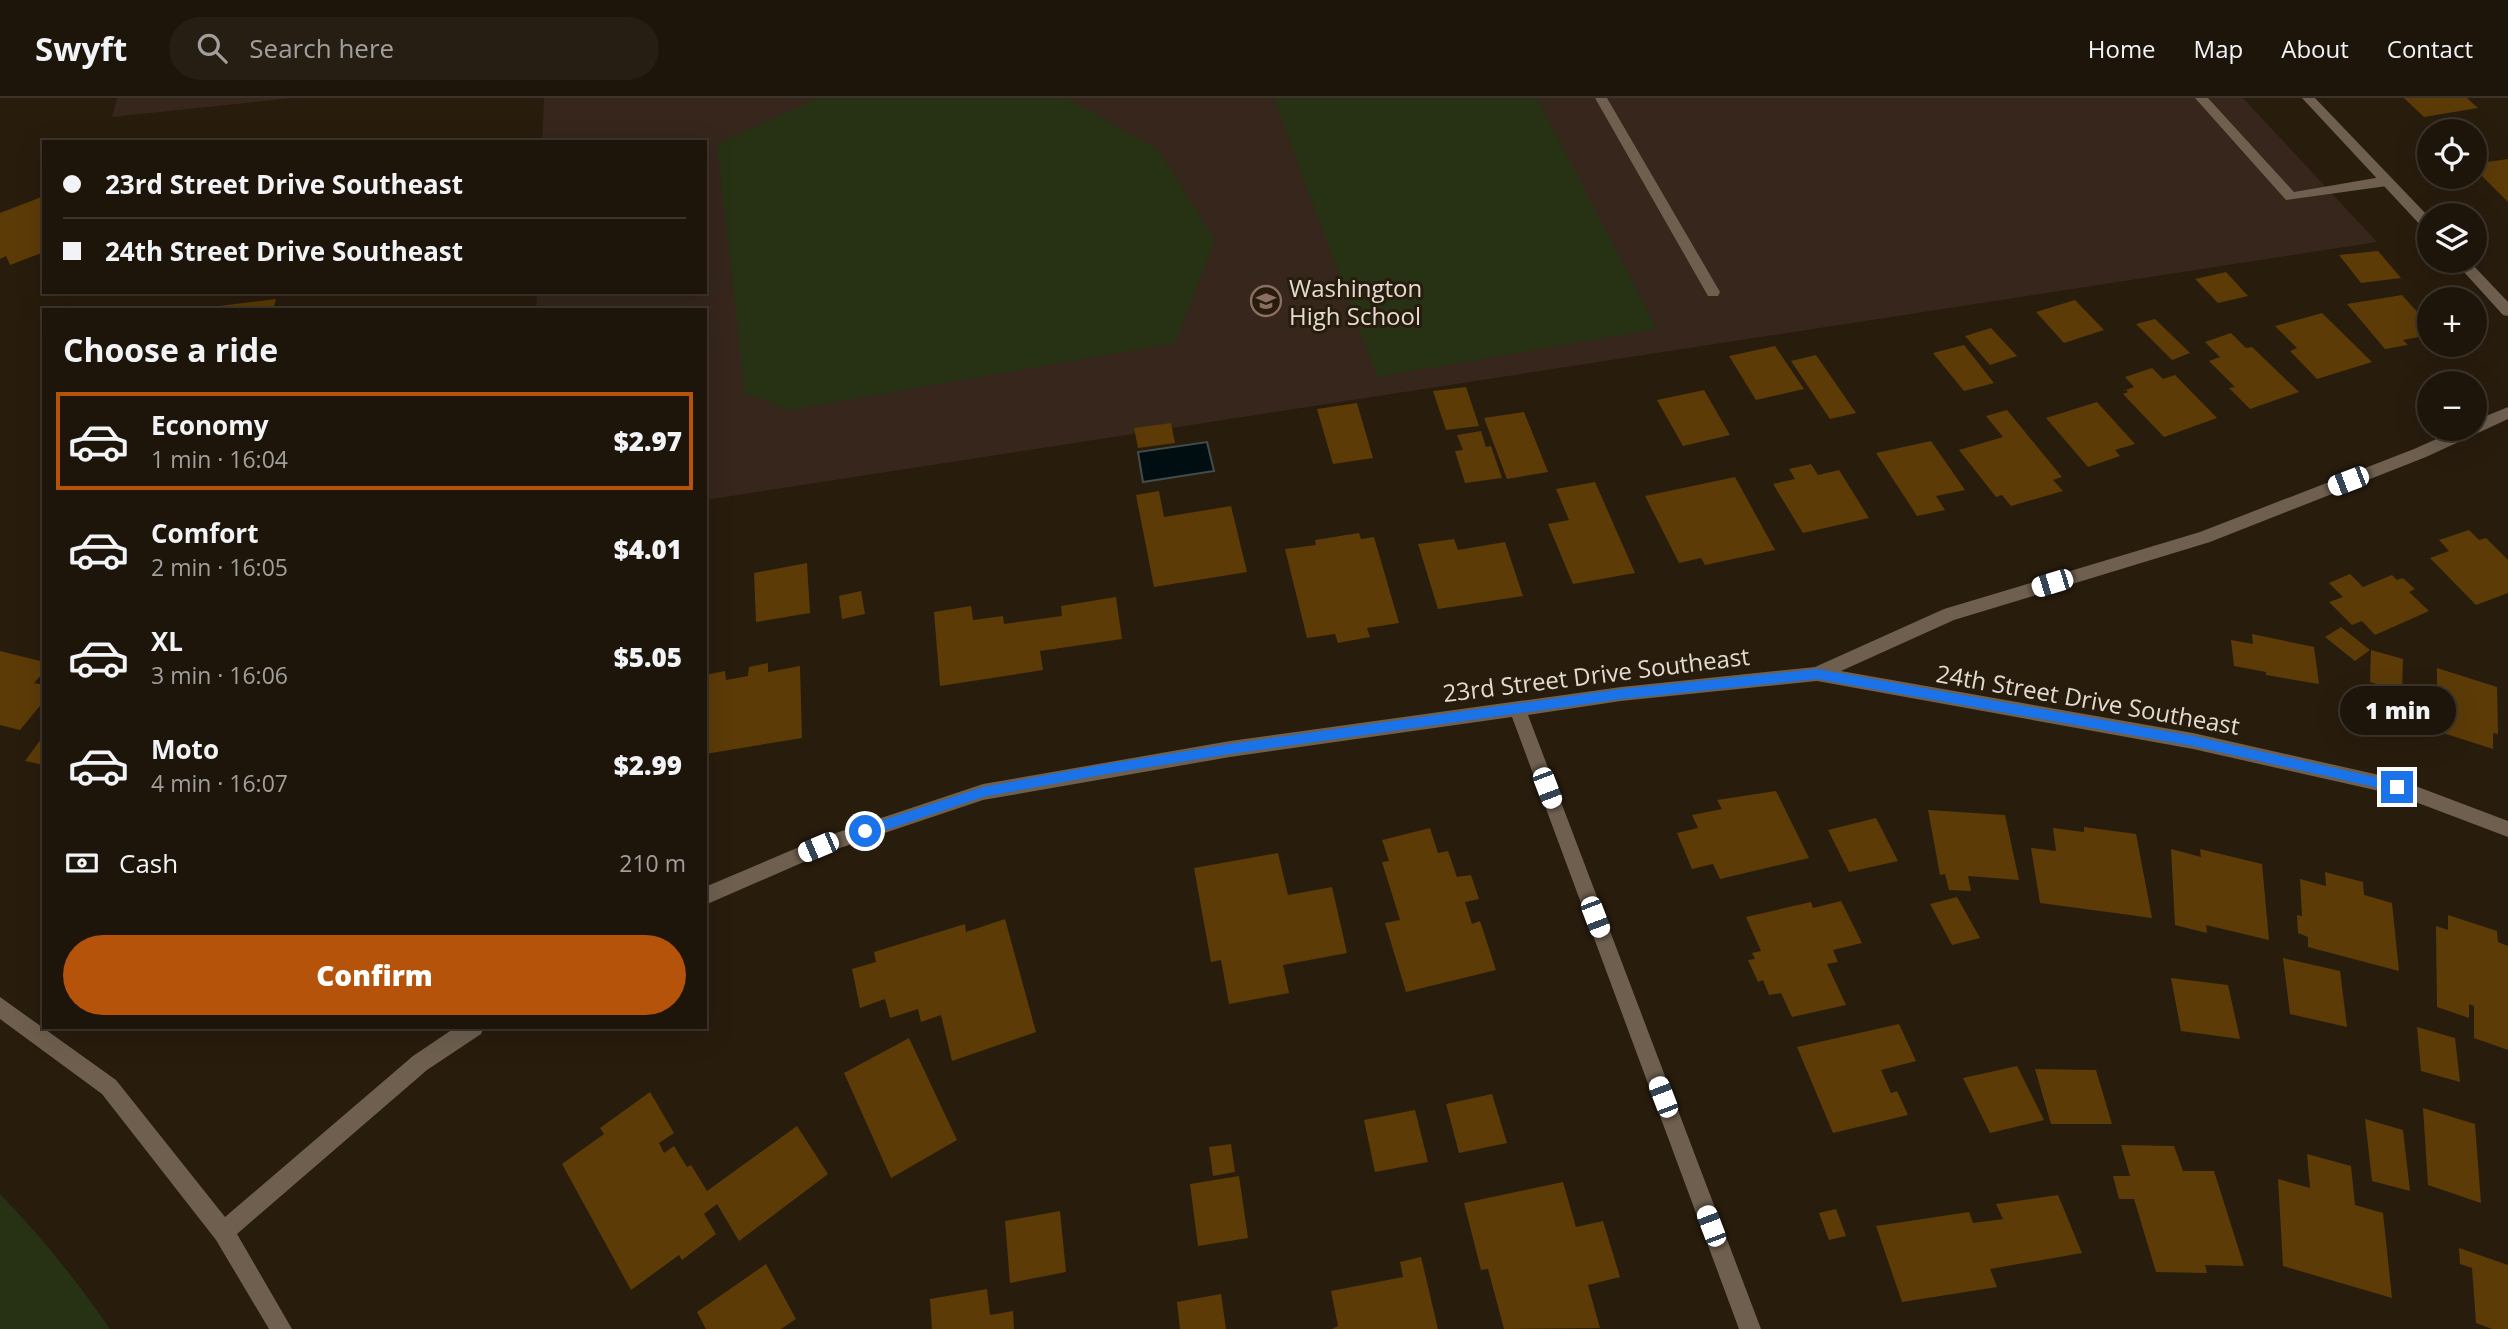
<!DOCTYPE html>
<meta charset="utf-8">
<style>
body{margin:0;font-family:"Open Sans",sans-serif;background:#261e13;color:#f1f3f6;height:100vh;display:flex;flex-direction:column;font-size:26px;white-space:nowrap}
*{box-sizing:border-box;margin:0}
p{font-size:23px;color:#a19f9c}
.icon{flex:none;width:38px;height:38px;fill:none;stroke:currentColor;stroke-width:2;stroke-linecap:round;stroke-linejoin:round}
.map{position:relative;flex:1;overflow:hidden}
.panel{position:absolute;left:42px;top:210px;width:665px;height:721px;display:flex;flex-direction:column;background:#1e150a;border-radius:0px;box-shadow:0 7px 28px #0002,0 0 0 2px #3c342b}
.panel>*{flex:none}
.top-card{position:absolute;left:42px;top:42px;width:665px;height:154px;border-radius:0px;box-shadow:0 7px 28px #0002,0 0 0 2px #3c342b;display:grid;align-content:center;height:154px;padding:0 21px;background:#1e150a}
.controls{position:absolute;left:2417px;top:21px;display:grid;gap:14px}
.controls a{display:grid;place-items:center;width:70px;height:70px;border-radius:50%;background:#1e150a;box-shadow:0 7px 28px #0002,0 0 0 2px #3c342b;font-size:35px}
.end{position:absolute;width:32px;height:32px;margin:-16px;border:9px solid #1a73e8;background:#fff;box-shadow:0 0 0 4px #fff}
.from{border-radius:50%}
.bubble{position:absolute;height:49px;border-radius:24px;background:#1e150a;box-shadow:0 7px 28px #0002,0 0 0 2px #3c342b;font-size:23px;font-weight:800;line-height:49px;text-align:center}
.car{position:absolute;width:21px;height:42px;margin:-21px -10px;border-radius:9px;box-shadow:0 0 5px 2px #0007;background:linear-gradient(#fff 24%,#345 0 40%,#fff 0 76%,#345 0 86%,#fff 0)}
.top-card b{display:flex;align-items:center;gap:24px;height:66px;font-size:26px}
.top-card b+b{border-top:2px solid #3c342b}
.top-card i{width:18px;height:18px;background:#f1f3f6}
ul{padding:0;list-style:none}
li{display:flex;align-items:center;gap:21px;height:98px;margin:0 14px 10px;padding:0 7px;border:4px solid transparent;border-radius:0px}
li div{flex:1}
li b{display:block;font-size:26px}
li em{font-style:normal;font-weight:800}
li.current{border-color:#b45309}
li>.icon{width:63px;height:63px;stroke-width:1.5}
h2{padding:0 21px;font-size:32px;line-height:84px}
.pay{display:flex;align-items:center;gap:18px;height:77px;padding:0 21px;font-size:26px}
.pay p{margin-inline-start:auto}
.cta{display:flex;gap:14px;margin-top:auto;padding:14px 21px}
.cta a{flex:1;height:80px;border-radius:42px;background:#b45309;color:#fff;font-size:28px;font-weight:800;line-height:80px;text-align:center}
header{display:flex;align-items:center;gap:42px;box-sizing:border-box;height:98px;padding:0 35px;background:#1e150a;border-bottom:2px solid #3c342b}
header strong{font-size:33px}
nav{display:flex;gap:38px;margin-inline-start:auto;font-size:24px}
.search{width:490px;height:63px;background:#261e13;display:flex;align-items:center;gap:18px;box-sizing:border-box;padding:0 24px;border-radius:38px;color:#a19f9c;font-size:26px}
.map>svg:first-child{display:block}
.education{fill:#36261c}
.green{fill:#263213}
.water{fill:#000e11;stroke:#444c4b;stroke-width:2}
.building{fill:#5c3b07}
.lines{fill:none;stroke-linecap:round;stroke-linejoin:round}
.service{fill:#6e5f4e;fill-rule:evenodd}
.minor{fill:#6e5f4e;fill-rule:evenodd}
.tertiary{fill:#6e5f4e;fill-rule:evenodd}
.route{fill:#1a73e8}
.labels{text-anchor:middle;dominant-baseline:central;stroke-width:6;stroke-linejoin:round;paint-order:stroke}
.poi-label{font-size:24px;fill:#e3dbd1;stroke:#281c0d;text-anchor:start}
.street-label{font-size:24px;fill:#e3dbd1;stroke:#281c0d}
</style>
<header>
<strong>Swyft</strong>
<div class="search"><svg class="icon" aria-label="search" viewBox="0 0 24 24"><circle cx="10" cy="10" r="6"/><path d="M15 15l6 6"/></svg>Search here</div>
<nav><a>Home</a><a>Map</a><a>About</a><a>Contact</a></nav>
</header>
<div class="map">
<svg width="2508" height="1231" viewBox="0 0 2508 1231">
<rect width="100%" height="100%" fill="#281c0d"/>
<path class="education" d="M117,0H293L112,19Z
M544,0H2243L2377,144L705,402V212H536L537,194H705V44H542Z"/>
<path class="green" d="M818,0H1067L1158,52L1215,142L1175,245L789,312L745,295L717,46Z
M1274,0H1537L1657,231L1377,279Z
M0,1096C41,1138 77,1183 110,1231H0Z"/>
<path class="water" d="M1207,344L1214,373L1143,384L1138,354Z"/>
<path class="building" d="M2404,0H2467L2478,10L2424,19Z
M2508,61V104L2474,70V66Z
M44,98V154L10,167L6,158L0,161V115Z
M2378,153L2401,180L2361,185L2339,157Z
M2226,174L2248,198L2218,205L2195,181Z
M2402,197L2429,227V237L2403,242L2408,247L2385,251L2347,206Z
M276,201L273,212H202V210Z
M2075,202L2104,232L2064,245L2036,214Z
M2322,215L2372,264L2317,281L2290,253L2297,250L2275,228Z
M2155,221L2190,255L2172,262L2136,226Z
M1991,230L2017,258L1990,267L1965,238Z
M2231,235L2246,250L2252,249L2299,294L2250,311L2229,290L2235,289L2209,263L2220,259L2205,244Z
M1964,247L1994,285L1964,293L1933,255Z
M1775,248L1804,291L1756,302L1729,258Z
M1816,257L1856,315L1830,321L1791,263Z
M2152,270L2163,281L2175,277L2217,320L2164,339L2123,296L2128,294L2126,292L2134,289L2125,279Z
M1466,289L1479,328L1446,332L1433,293Z
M1704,292L1730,337L1683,348L1657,302Z
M2097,304L2135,346L2115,352L2120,358L2088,369L2046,320Z
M1357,305L1373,360L1333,366L1317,311Z
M2007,312L2062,379L2053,382L2063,393L2011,408L2002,397L1996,399L1959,352L2003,339L1986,318Z
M1524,314L1548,374L1507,381L1484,320Z
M1171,325L1175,345L1138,350L1134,330Z
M1481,333L1486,349L1491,348L1502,380L1465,385L1455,353L1463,352L1457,337Z
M1931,343L1965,392L1936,398L1945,412L1917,418L1876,355Z
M1811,366L1818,377L1839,372L1869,420L1803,435L1773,386L1795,381L1789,371Z
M1735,379L1775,452L1705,467L1701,460L1679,465L1645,398Z
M1595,384L1635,475L1573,486L1548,426L1569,422L1556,391Z
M1159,393L1164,419L1231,408L1247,474L1154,489L1136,397Z
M2469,432L2479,442L2486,440L2508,462V495L2476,507L2430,460L2449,453L2439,442Z
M1359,435L1361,441L1374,439L1399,525L1367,530L1370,539L1338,545L1335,536L1307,540L1285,451L1316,447L1315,442Z
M1454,441L1458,452L1505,444L1523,498L1438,511L1418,446Z
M807,465L810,515L756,524L754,475Z
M2350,476L2363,489L2392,477L2397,482L2403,480L2415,491L2409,494L2429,513L2375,537L2362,523L2352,527L2329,504L2343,499L2329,485Z
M861,493L865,516L842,521L839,498Z
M1116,499L1122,541L1040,553L1043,572L940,588L934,514L971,508L973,522L1003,518L1004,526L1062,518L1061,508Z
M2341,529L2370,552L2355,563L2325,539Z
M2252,536L2314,549L2319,586L2266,577V574L2234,568L2231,542L2253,546Z
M2371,552L2403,561L2402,594L2370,584Z
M0,553L44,564V574L34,585L44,587V603L20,632L0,627Z
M768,565V574L800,568L802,640L705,656V577L725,573L726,582L748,578L749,569Z
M2437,570L2497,589L2498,636L2493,635V651L2443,635V618L2437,616Z
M44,637V667L25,663Z
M1776,693L1809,760L1720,781L1713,766L1692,771L1677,735L1698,730L1692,717L1722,711L1717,702Z
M1928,712L2005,717L2019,782L1968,778L1971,793L1949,792L1945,776L1940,777Z
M1876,720L1898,763L1849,774L1828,732Z
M2084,729L2136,736L2152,820L2040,805L2031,750L2056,753L2053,730L2084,734Z
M1430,730L1438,755L1448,753L1457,779L1471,777L1479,801L1465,804L1472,826L1480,823L1496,872L1406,894L1385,825L1400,822L1382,764L1389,763L1382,742Z
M2171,751L2201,759L2200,751L2262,766L2269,842L2206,827L2207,835L2175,827Z
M1278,755L1288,797L1332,789L1347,855L1283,867L1289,895L1229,906L1221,862L1211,864L1194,770Z
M2325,774L2363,784L2364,797L2392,805L2399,873L2308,849V839L2298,835L2297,817L2302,818L2300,781L2326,788Z
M1957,799L1980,840L1952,847L1930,806Z
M1841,803L1862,845L1833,852L1838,864L1827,866L1846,907L1792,919L1781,895L1769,897L1763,882L1758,884L1748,862L1755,861L1752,855L1761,853L1746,819L1811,804L1813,810Z
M2448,817L2497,833L2498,844L2508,848V952L2474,940V908L2469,906V920L2437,909L2436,828L2448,832Z
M1005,821L1036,934L952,963L941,917L921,924L918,911L890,920L885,901L860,910L852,871L876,864L874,854L965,826L966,834Z
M2283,860L2340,873L2347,929L2290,916Z
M2171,880L2228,887L2240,941L2181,933Z
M1899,926L1916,963L1881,972L1891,995L1897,993L1908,1017L1833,1035L1797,949Z
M2417,929L2455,940L2460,984L2421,973Z
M909,940L957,1042L891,1080L844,975Z
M2017,968L2044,1022L1990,1035L1963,980Z
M2035,971L2096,972L2112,1026H2051Z
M650,994L674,1035L659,1045L664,1055L674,1048L687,1069L691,1067L707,1093L797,1028L828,1076L739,1143L717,1106L704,1116L716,1136L682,1162L679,1157L631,1192L562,1066L604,1036L600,1030Z
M1492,996L1507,1045L1459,1055L1446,1006Z
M2423,1010L2475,1026L2481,1105L2428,1087Z
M1415,1012L1428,1064L1375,1074L1364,1022Z
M2365,1021L2403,1032L2410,1093L2372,1083Z
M1231,1046L1235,1074L1213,1078L1209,1049Z
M2121,1047L2174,1048L2183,1073H2214L2244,1168L2205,1167L2207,1175L2156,1174L2134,1101H2119L2113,1078H2130Z
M2307,1056L2351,1068L2355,1107L2383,1115L2392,1200L2283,1168L2278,1081L2310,1090Z
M1239,1078L1248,1140L1198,1148L1190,1086Z
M1563,1084L1576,1129L1603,1123L1620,1179L1588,1187L1600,1230L1504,1231L1488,1171L1481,1172L1464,1105Z
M2058,1097L2082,1155L1990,1171L1997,1189L1902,1204L1876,1128L1969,1114L1973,1125L2003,1121L1996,1106Z
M1836,1111L1846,1138L1829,1142L1819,1115Z
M1060,1113L1066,1174L1010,1185L1005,1123Z
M2459,1150L2508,1167V1231H2492L2476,1225L2472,1170L2460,1166Z
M1421,1159L1438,1231H1332L1338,1228L1331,1193L1403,1179L1400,1164Z
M766,1166L796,1221L781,1231H706L697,1214Z
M987,1191L990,1217L1013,1213L1014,1231H932L930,1201Z
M1221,1196L1226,1231H1180L1177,1204Z"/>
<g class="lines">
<path class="service" d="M1595,0H1607L1720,194L1718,198H1708Z
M2195,0H2208L2294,94L2387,78L2394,83L2387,88L2286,102Z"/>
<path class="minor" d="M2508,309V321L2426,359L2210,444L1954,522L1841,573L2193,635L2397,681L2508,723V739L2397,697L2193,651L1817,583L1621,603L1528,617L1761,1231H1739L1512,619L1230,659L983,702L822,756L705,807V789L818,741L983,686L1230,643L1621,589L1815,569L1944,511L2200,434L2414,351L2459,331H2474V323Z
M0,899L116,982L225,1119L413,958L456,929H484L481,936L427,972L237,1136L292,1231H269L216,1142L102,996L0,921Z"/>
<path class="tertiary" d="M2302,0H2315L2429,119V133L2424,131Z
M2454,163H2469L2508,204V218L2503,217Z"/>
</g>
<path class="route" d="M1817,571L2193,638L2397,684L2403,689L2397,694L2193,648L1817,581L1621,601L1230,656L1101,677L983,699L865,739L859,733L865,728L983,689L1101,667L1230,646L1621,591Z"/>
<defs>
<g id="school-ring" transform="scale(1.575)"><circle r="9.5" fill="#281c0d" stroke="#8d6e63" stroke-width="1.5"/><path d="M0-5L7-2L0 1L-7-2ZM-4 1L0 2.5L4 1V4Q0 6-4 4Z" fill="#8d6e63"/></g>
</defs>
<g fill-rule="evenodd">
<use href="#school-ring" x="1266" y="203"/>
</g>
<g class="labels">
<g class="poi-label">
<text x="1289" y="189">Washington<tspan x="1289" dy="28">High School</tspan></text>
</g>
<g class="street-label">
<text transform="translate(1596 576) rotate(-7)">23rd Street Drive Southeast</text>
<text transform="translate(2088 601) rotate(10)">24th Street Drive Southeast</text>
</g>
</g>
</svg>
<div class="controls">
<a><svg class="icon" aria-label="locate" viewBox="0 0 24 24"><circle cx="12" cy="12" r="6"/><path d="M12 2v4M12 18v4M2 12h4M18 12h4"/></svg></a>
<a><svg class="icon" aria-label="layers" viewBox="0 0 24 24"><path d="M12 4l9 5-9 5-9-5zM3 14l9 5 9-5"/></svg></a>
<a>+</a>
<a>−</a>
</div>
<i class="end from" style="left:865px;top:733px"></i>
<i class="end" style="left:2397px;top:689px"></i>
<div class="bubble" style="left:2340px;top:588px;width:116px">1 min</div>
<i class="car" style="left:2348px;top:383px;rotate:249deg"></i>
<i class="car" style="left:2052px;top:485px;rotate:253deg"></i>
<i class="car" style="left:1547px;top:690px;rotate:159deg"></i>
<i class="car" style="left:818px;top:749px;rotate:247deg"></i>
<i class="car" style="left:1595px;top:819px;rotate:159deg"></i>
<i class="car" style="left:1663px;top:999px;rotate:339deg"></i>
<i class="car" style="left:1711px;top:1128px;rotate:339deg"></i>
<div class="top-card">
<b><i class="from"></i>23rd Street Drive Southeast</b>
<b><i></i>24th Street Drive Southeast</b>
</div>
<section class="panel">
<h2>Choose a ride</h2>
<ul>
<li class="current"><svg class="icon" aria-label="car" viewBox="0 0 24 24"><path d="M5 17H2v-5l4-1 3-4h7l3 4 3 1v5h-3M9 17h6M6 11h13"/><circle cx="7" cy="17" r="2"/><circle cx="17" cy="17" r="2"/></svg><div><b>Economy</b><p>1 min · 16:04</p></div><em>$2.97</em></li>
<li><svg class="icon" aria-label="car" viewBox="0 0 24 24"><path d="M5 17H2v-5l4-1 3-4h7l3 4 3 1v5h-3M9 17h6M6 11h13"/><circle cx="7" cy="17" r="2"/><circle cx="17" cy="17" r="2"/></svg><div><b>Comfort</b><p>2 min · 16:05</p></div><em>$4.01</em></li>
<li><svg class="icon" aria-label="car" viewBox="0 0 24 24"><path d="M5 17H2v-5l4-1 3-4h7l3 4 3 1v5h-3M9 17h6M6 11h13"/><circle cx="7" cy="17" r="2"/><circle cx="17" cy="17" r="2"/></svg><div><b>XL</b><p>3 min · 16:06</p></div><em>$5.05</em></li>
<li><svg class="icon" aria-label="car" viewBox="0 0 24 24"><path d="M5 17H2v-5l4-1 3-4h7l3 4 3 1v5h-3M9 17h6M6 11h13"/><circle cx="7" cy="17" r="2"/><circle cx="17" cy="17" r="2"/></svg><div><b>Moto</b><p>4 min · 16:07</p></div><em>$2.99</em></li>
</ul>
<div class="pay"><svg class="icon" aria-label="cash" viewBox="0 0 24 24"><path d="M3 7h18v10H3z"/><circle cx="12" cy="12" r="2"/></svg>Cash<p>210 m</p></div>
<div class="cta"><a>Confirm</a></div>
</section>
</div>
